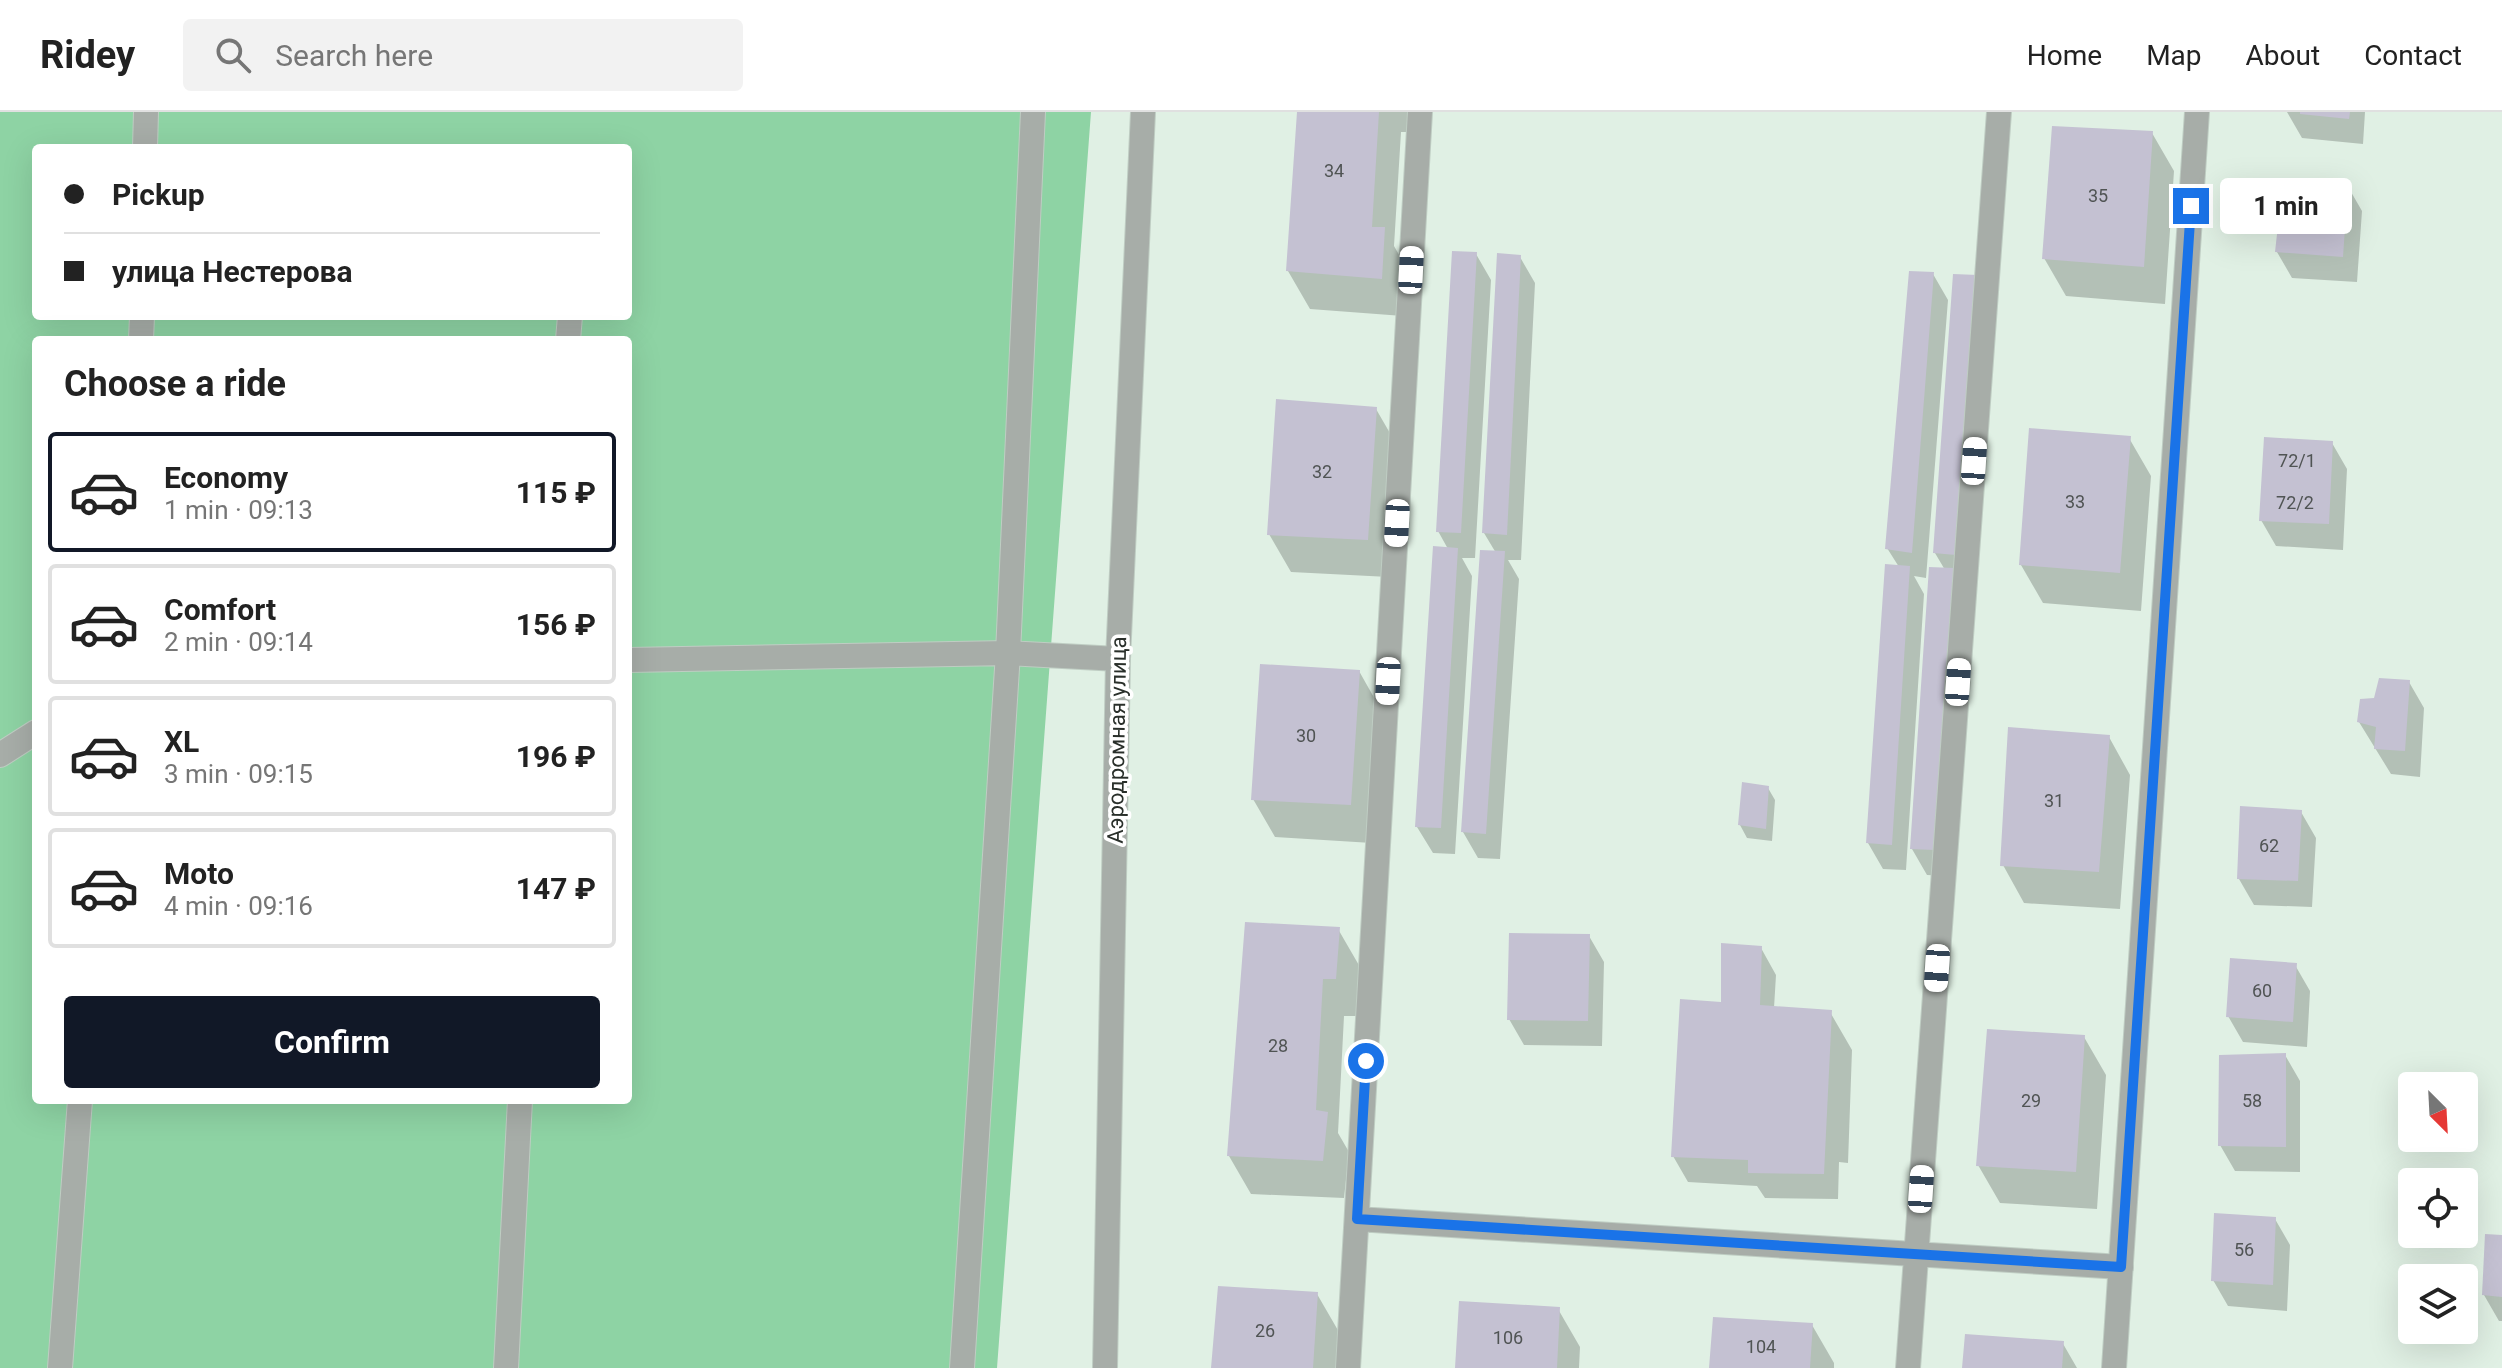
<!DOCTYPE html>
<meta charset="utf-8">
<style>
body{margin:0;font-family:Roboto,sans-serif;background:#f2f2f2;color:#222;height:100vh;display:flex;flex-direction:column;font-size:30px;white-space:nowrap}
*{box-sizing:border-box;margin:0}
p{font-size:26px;color:#767676}
.icon{flex:none;width:44px;height:44px;fill:none;stroke:currentColor;stroke-width:2;stroke-linecap:round;stroke-linejoin:round}
.map{position:relative;flex:1;overflow:hidden}
.panel{position:absolute;left:32px;top:224px;width:600px;height:768px;display:flex;flex-direction:column;background:#fff;border-radius:8px;box-shadow:0 8px 32px #0002}
.panel>*{flex:none}
.guide{position:absolute;left:32px;top:32px;width:600px;height:176px;border-radius:8px;box-shadow:0 8px 32px #0002;display:grid;align-content:center;height:176px;padding:0 32px;background:#fff}
.needle{width:52px;rotate:156deg}
.tools{position:absolute;left:2398px;top:960px;display:grid;gap:16px}
.tools a{display:grid;place-items:center;width:80px;height:80px;border-radius:8px;background:#fff;box-shadow:0 8px 32px #0002;font-size:40px}
.end{position:absolute;width:36px;height:36px;margin:-18px;border:10px solid #1a73e8;background:#fff;box-shadow:0 0 0 4px #fff}
.from{border-radius:50%}
.bubble{position:absolute;height:56px;border-radius:8px;background:#fff;box-shadow:0 8px 32px #0002;font-size:26px;font-weight:700;line-height:56px;text-align:center}
.car{position:absolute;width:24px;height:48px;margin:-24px -12px;border-radius:10px;box-shadow:0 0 6px 2px #0007;background:linear-gradient(#fff 24%,#345 0 40%,#fff 0 76%,#345 0 86%,#fff 0)}
.guide b{display:flex;align-items:center;gap:28px;height:76px;font-size:30px}
.guide b+b{border-top:2px solid #e0e0e0}
.guide i{width:20px;height:20px;background:#222}
ul{padding:0;list-style:none}
li{display:flex;align-items:center;gap:24px;height:120px;margin:0 16px 12px;padding:0 16px;border:4px solid #e0e0e0;border-radius:8px}
li div{flex:1}
li b{display:block;font-size:30px}
li em{font-style:normal;font-weight:700}
li.current{border-color:#111827}
li>.icon{width:72px;height:72px;stroke-width:1.5}
h2{padding:0 32px;font-size:36px;line-height:96px}
.cta{display:flex;gap:16px;margin-top:auto;padding:16px 32px}
.cta a{flex:1;height:92px;border-radius:8px;background:#111827;color:#fff;font-size:32px;font-weight:700;line-height:92px;text-align:center}
header{display:flex;align-items:center;gap:48px;box-sizing:border-box;height:112px;padding:0 40px;background:#fff;border-bottom:2px solid #e0e0e0}
header strong{font-size:38px}
nav{display:flex;gap:44px;margin-inline-start:auto;font-size:28px}
.search{width:560px;height:72px;background:#f2f2f2;display:flex;align-items:center;gap:20px;box-sizing:border-box;padding:0 28px;border-radius:8px;color:#767676;font-size:30px}
.map>svg:first-child{display:block}
.green{fill:#8ed3a4;fill-rule:evenodd}
.shadow{fill:#0003}
.building{fill:#c4c1d2}
.lines{fill:none;stroke-linecap:round;stroke-linejoin:round}
.service-casing{stroke:#bfcdc3;stroke-width:26}
.minor-casing{stroke:#bfcdc3;stroke-width:26}
.service{stroke:#a7ada8;stroke-width:24}
.minor{stroke:#a7ada8;stroke-width:24}
.route{stroke:#1a73e8;stroke-width:10}
.labels{text-anchor:middle;dominant-baseline:central;stroke-width:7;stroke-linejoin:round;paint-order:stroke}
.number-label{font-size:18px;fill:#505454}
.street-label{font-size:22px;fill:#292f2a;stroke:#fff}
</style>
<header>
<strong>Ridey</strong>
<div class="search"><svg class="icon" aria-label="search" viewBox="0 0 24 24"><circle cx="10" cy="10" r="6"/><path d="M15 15l6 6"/></svg>Search here</div>
<nav><a>Home</a><a>Map</a><a>About</a><a>Contact</a></nav>
</header>
<div class="map">
<svg width="2502" height="1256" viewBox="0 0 2502 1256">
<rect width="100%" height="100%" fill="#e0f0e4"/>
<path class="green" d="M0,0H1091L997,1256H0ZM36,36H628V204H36ZM36,228H628V988H36Z"/>
<path class="shadow" d="M1299,0H1417L1415,20H1401L1394,134L1406,155L1403,204L1310,197L1288,159Z
M2287,0H2365L2363,32L2302,26Z
M2152,21L2174,59L2165,192L2066,184L2044,146Z
M2347,73L2362,99L2357,170L2292,166L2277,140Z
M1476,142L1491,168L1475,446H1462L1472,464L1455,742L1433,741L1417,715L1448,437L1438,419Z
M1520,145L1535,171L1521,448H1508L1519,467L1500,747L1478,746L1463,720L1496,441L1484,421Z
M1933,162L1948,188L1926,466L1914,464L1924,482L1906,758L1883,757L1868,731L1899,455L1887,436Z
M1977,165L1949,764L1927,763L1912,737L1945,458L1935,441Z
M1376,297L1398,335L1389,465L1291,460L1269,422Z
M2129,326L2151,364L2141,499L2043,491L2021,453Z
M2332,331L2347,357L2343,438L2276,434L2261,408Z
M1359,559L1381,598L1372,731L1275,725L1253,687Z
M2409,570L2424,596L2420,665L2391,662L2359,610L2376,588Z
M2109,625L2130,663L2120,797L2024,791L2003,753Z
M1768,676L1775,688L1772,729L1747,726L1740,713Z
M2301,700L2316,726L2312,795L2254,793L2239,767Z
M1338,817L1360,855L1357,904H1344L1338,1021L1349,1040L1344,1086L1251,1082L1229,1044Z
M1589,824L1604,850L1602,934L1524,933L1509,907Z
M1761,836L1776,863L1774,896L1830,900L1852,938L1848,1051L1839,1050L1838,1087L1765,1086L1757,1074L1688,1070L1673,1044L1723,892Z
M2295,853L2310,879L2307,935L2243,930L2228,904Z
M2084,925L2106,963L2097,1097L2000,1091L1978,1053Z
M2285,943L2300,969V1060L2235,1059L2220,1033Z
M2275,1107L2290,1133L2287,1199L2228,1194L2213,1168Z
M2502,1125V1209H2499L2484,1183Z
M1317,1182L1339,1220L1336,1256H1213Z
M1558,1197L1580,1235L1579,1256H1457Z
M1812,1213L1834,1251V1256H1711Z
M2062,1230L2077,1256H1964Z"/>
<path class="building" d="M1297,0H1379L1372,115H1385L1382,167L1286,159Z
M2300,0H2350L2349,7L2300,2Z
M2052,14L2153,19L2144,155L2042,147Z
M2283,68L2348,71L2343,145L2275,140Z
M1452,139L1477,140L1461,421L1436,420Z
M1497,141L1521,143L1507,423L1482,421Z
M1909,159L1934,160L1912,441L1885,437Z
M1953,162L1978,163L1956,443L1933,441Z
M1276,287L1377,295L1368,428L1267,423Z
M2029,316L2131,324L2120,461L2019,453Z
M2264,325L2333,329L2329,412L2259,409Z
M1433,434L1458,436L1441,716L1415,715Z
M1480,438L1505,439L1486,722L1461,720Z
M1885,452L1910,454L1892,733L1866,731Z
M1929,455L1954,456L1935,738L1910,737Z
M1260,552L1360,558L1351,693L1251,688Z
M2379,566L2410,568L2405,639L2374,637L2376,615L2357,610L2360,587L2374,586Z
M2008,615L2110,623L2099,760L2000,754Z
M1742,670L1769,674L1766,717L1738,713Z
M2240,694L2302,698L2298,769L2237,767Z
M1245,810L1340,815L1336,867H1323L1316,998L1328,1000L1323,1049L1227,1044Z
M1509,821L1590,822L1588,909L1507,908Z
M1721,831L1762,834L1760,893L1832,898L1824,1062L1748,1061V1048L1671,1045L1680,887L1721,890Z
M2230,846L2297,851L2293,910L2226,905Z
M1987,917L2085,923L2076,1060L1976,1054Z
M2286,941V1035L2218,1034L2219,943Z
M2214,1101L2276,1105L2273,1173L2211,1169Z
M2485,1122L2502,1123V1185L2482,1183Z
M1218,1174L1318,1180L1313,1256H1211Z
M1459,1189L1560,1195L1557,1256H1455Z
M1713,1205L1813,1211L1810,1256H1709Z
M1965,1222L2064,1229L2062,1256H1962Z"/>
<g class="lines">
<g class="service-casing">
<path id="service" d="M145,36L146,0
M141,228L142,204
M568,228L570,204
M628,548L1008,541L1118,547
M0,643L36,620
M1357,1107L2121,1155
M60,1256L80,988
M506,1256L520,988
M962,1256L1008,541L1033,0
M1348,1256L1420,0
M1908,1256L1999,0"/>
</g>
<g class="minor-casing">
<path id="minor" d="M1105,1256L1118,547L1143,0
M2114,1256L2197,0"/>
</g>
<use href="#service" class="service"/>
<use href="#minor" class="minor"/>
</g>
<g class="lines">
<path class="route" d="M1366,949L1357,1107L2121,1155L2191,94"/>
</g>
<g class="labels">
<g class="number-label">
<text x="1334" y="58">34</text>
<text x="2098" y="83">35</text>
<text x="2297" y="348">72/1</text>
<text x="1322" y="359">32</text>
<text x="2075" y="389">33</text>
<text x="2295" y="390">72/2</text>
<text x="1306" y="623">30</text>
<text x="2054" y="688">31</text>
<text x="2269" y="733">62</text>
<text x="2262" y="878">60</text>
<text x="1278" y="933">28</text>
<text x="2031" y="988">29</text>
<text x="2252" y="988">58</text>
<text x="2244" y="1137">56</text>
<text x="1265" y="1218">26</text>
<text x="1508" y="1225">106</text>
<text x="1761" y="1234">104</text>
</g>
<g class="street-label">
<text transform="translate(1117 628) rotate(-89)">Аэродромная улица</text>
</g>
</g>
</svg>
<div class="tools">
<a><svg class="needle" viewBox="-14 -14 28 28"><path d="M0-13l5 13h-10z" fill="#e53935"/><path d="M0 13l5-13h-10z" fill="#767676"/></svg></a>
<a><svg class="icon" aria-label="locate" viewBox="0 0 24 24"><circle cx="12" cy="12" r="6"/><path d="M12 2v4M12 18v4M2 12h4M18 12h4"/></svg></a>
<a><svg class="icon" aria-label="layers" viewBox="0 0 24 24"><path d="M12 4l9 5-9 5-9-5zM3 14l9 5 9-5"/></svg></a>
</div>
<i class="end from" style="left:1366px;top:949px"></i>
<i class="end" style="left:2191px;top:94px"></i>
<div class="bubble" style="left:2220px;top:66px;width:132px">1 min</div>
<i class="car" style="left:1411px;top:158px;rotate:3deg"></i>
<i class="car" style="left:1974px;top:349px;rotate:4deg"></i>
<i class="car" style="left:1397px;top:411px;rotate:183deg"></i>
<i class="car" style="left:1388px;top:569px;rotate:183deg"></i>
<i class="car" style="left:1958px;top:570px;rotate:4deg"></i>
<i class="car" style="left:1937px;top:856px;rotate:184deg"></i>
<i class="car" style="left:1921px;top:1077px;rotate:4deg"></i>
<div class="guide">
<b><i class="from"></i>Pickup</b>
<b><i></i>улица Нестерова</b>
</div>
<section class="panel">
<h2>Choose a ride</h2>
<ul>
<li class="current"><svg class="icon" aria-label="car" viewBox="0 0 24 24"><path d="M5 17H2v-5l4-1 3-4h7l3 4 3 1v5h-3M9 17h6M6 11h13"/><circle cx="7" cy="17" r="2"/><circle cx="17" cy="17" r="2"/></svg><div><b>Economy</b><p>1 min · 09:13</p></div><em>115 ₽</em></li>
<li><svg class="icon" aria-label="car" viewBox="0 0 24 24"><path d="M5 17H2v-5l4-1 3-4h7l3 4 3 1v5h-3M9 17h6M6 11h13"/><circle cx="7" cy="17" r="2"/><circle cx="17" cy="17" r="2"/></svg><div><b>Comfort</b><p>2 min · 09:14</p></div><em>156 ₽</em></li>
<li><svg class="icon" aria-label="car" viewBox="0 0 24 24"><path d="M5 17H2v-5l4-1 3-4h7l3 4 3 1v5h-3M9 17h6M6 11h13"/><circle cx="7" cy="17" r="2"/><circle cx="17" cy="17" r="2"/></svg><div><b>XL</b><p>3 min · 09:15</p></div><em>196 ₽</em></li>
<li><svg class="icon" aria-label="car" viewBox="0 0 24 24"><path d="M5 17H2v-5l4-1 3-4h7l3 4 3 1v5h-3M9 17h6M6 11h13"/><circle cx="7" cy="17" r="2"/><circle cx="17" cy="17" r="2"/></svg><div><b>Moto</b><p>4 min · 09:16</p></div><em>147 ₽</em></li>
</ul>
<div class="cta"><a>Confirm</a></div>
</section>
</div>
